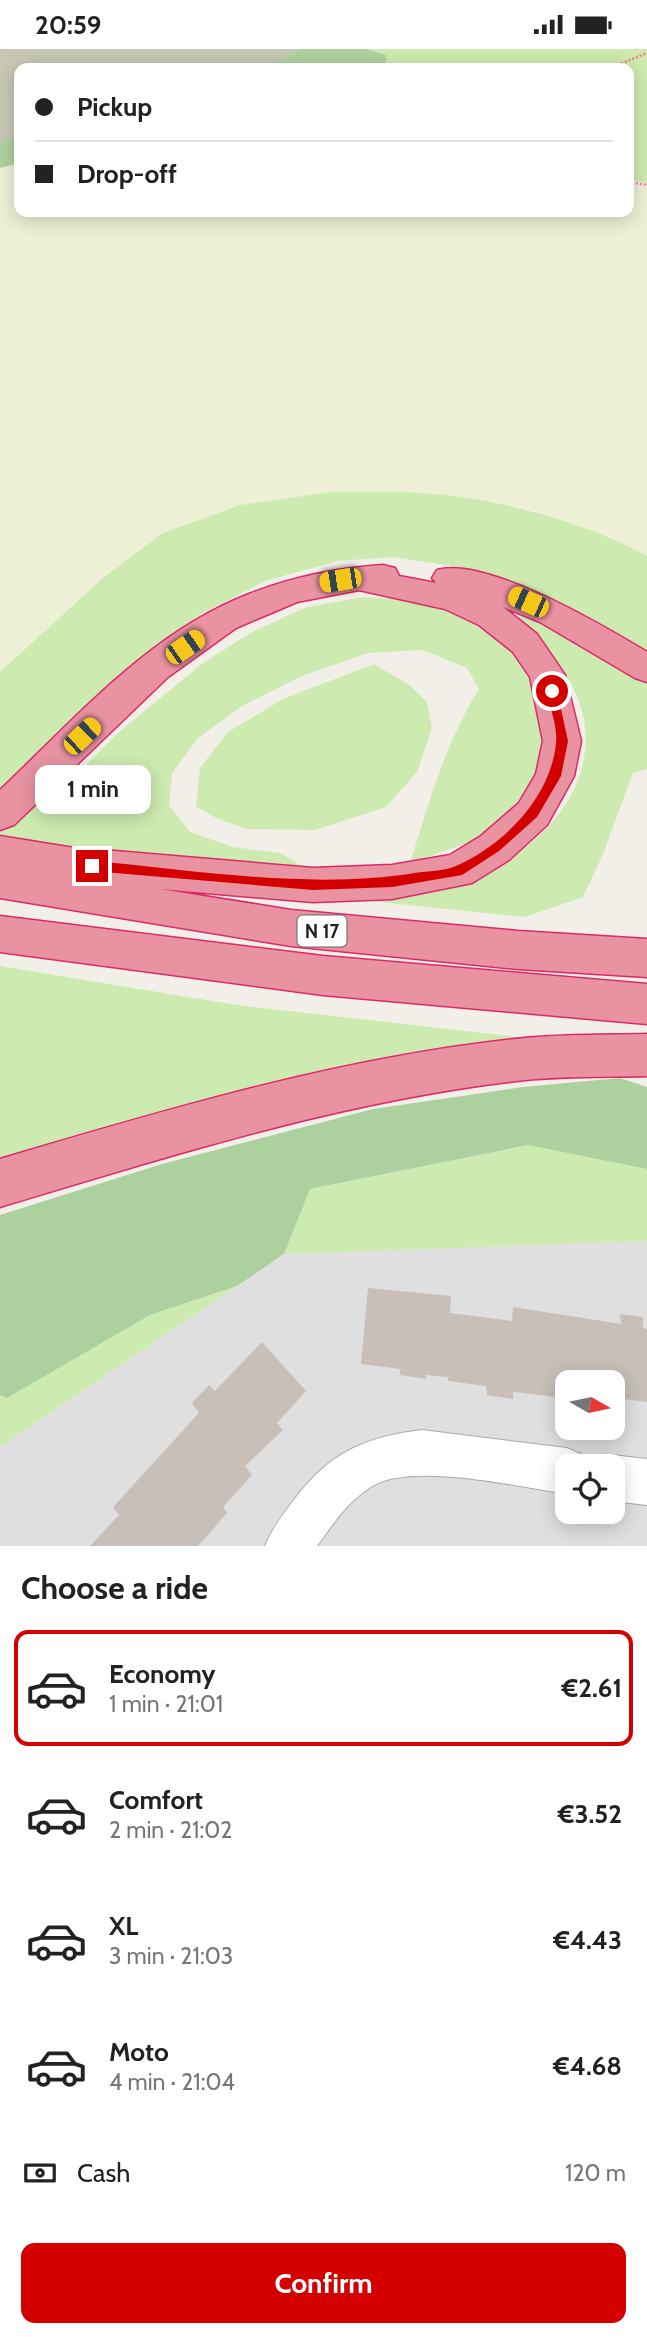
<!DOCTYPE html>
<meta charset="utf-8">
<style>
body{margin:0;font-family:Cabin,sans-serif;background:#f2f2f2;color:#222;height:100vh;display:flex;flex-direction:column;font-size:26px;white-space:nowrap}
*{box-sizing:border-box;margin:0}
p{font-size:23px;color:#767676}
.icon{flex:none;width:38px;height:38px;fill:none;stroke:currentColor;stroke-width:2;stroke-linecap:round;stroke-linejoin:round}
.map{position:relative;height:1497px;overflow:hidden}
.details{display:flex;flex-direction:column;background:#fff;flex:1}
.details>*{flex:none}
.guide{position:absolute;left:14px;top:14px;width:620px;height:154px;border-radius:14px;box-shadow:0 4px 18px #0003;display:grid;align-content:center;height:154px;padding:0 21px;background:#fff}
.needle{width:46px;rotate:99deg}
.tools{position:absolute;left:555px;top:1321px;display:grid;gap:14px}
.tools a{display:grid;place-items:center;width:70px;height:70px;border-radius:14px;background:#fff;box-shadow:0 4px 18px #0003;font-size:35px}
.end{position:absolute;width:32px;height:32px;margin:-16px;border:9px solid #d40000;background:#fff;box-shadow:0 0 0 4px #fff}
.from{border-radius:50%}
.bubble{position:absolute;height:49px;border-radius:14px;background:#fff;box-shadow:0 4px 18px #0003;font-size:23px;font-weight:700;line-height:49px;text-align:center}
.car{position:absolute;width:21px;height:42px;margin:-21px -10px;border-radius:9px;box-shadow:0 0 5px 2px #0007;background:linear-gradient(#f5c518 24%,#345 0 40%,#f5c518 0 76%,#345 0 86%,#f5c518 0)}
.guide b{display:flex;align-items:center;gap:24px;height:66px;font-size:26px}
.guide b+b{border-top:2px solid #e0e0e0}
.guide i{width:18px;height:18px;background:#222}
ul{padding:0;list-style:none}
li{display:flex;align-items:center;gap:21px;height:116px;margin:0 14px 10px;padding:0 7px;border:4px solid transparent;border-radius:14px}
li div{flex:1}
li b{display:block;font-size:26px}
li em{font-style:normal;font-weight:700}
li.current{border-color:#d40000}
li>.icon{width:63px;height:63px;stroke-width:1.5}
h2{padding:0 21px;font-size:32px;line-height:84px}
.pay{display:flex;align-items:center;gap:18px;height:77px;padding:0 21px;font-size:26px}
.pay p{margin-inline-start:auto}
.cta{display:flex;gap:14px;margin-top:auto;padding:14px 21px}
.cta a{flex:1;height:80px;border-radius:14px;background:#d40000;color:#fff;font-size:28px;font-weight:700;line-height:80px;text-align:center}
.status{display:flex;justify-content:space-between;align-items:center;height:49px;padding:0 35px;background:#fff;direction:ltr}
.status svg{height:19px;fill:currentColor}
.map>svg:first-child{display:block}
.residential{fill:#e0dfdf;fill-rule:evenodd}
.construction{fill:#c7c7b4}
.farmland{fill:#eef0d5}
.grass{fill:#cdebb0}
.forest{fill:#add19e}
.building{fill:#c7bfb8}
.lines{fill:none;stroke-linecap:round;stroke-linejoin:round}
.street-casing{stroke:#a9a9a9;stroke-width:2}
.highway-casing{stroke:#dc2a67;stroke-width:3}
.path{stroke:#fa8072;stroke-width:2.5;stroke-dasharray:2 2;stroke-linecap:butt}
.street{fill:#fff;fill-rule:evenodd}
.highway{fill:#e892a2;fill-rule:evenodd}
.route{fill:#d40000}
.labels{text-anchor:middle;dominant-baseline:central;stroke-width:5;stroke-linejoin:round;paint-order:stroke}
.shield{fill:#fff;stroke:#646464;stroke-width:2}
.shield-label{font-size:19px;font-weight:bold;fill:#222}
</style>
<div class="status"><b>20:59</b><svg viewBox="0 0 49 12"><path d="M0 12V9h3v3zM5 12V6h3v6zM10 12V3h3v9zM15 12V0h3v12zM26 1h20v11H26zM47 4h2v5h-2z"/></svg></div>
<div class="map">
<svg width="647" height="1497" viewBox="0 0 647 1497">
<rect width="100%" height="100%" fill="#f2efe9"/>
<path class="residential" d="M647,1192V1497H0V1398L284,1205ZM567,1334H612V1379H567ZM567,1418H612V1463H567Z"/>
<path class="construction" d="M0,0H300L264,19H19V85L0,94Z"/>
<path class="farmland" d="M19,114V163H628V136L647,139V507L630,497L527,460L331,443L240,456L163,484L103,529L0,623V119Z"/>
<path class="grass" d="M366,0H647V134L628,131V19H387L386,6Z
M331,443C364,444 399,442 432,445C500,450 588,474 647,507V602L530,540L458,518L393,508L338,512L265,532L199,566L121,625L14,727L51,750L119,683L203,614L252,583L307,558L363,548L408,550L449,562L482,579L512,602L535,632L545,663L542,725L518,758L479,790L410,814C429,754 445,694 479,640L467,619L423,601L368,604L302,627L242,657L198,689L172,724L169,756L190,783L233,798L280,804L302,817L223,814L0,792V623L103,529L163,484L240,456Z
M530,561L647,628V720L633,724L603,805L583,848L525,868L369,852L370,844C390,843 414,846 434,842C510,825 599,758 584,671C577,631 545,596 517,570Z
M374,615L408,635L427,653L432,679L417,723L386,758L315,781L247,780L216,769L196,757L200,719L228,683L283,650Z
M0,917L237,956L553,992L0,1116Z
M529,1096L647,1120V1192L284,1205L310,1140Z
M237,1237L0,1398V1346L7,1349L150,1266Z"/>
<path class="forest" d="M300,0H366L386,6L387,19H264Z
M19,85V114L0,119V94Z
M620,1029L647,1038V1120L528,1096L310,1140L284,1205L237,1237L150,1266L7,1349L0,1346V1166L162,1115L373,1060L523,1038Z"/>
<path class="building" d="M368,1239L451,1247L450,1264L512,1272L513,1258L621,1275L620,1265L643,1268V1279L647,1280V1353L623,1350V1354L612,1352V1334H567V1353L557,1352V1348L513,1343V1350L487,1346L486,1337L448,1332V1328L426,1326V1330L400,1326V1320L361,1315Z
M262,1293L306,1342L277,1374L283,1381L245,1417L252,1426L223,1458L227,1464L198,1497H90L119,1466L113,1458L199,1364L192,1354L209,1336L215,1342Z"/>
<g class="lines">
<g class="street-casing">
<path id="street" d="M422,1381L567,1399L583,1406L588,1418H567V1445C520,1438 409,1412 371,1438C347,1453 333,1475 317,1497H265C272,1480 282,1466 294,1451C329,1404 364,1388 422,1381Z
M612,1406L647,1410V1456L612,1452V1418H594L596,1413Z"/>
</g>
<g class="highway-casing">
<path id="highway" d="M383,516L395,519L399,527L436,534L432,529L437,521C486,507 604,577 647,603V633L635,629L540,573L476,547L503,558L537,585L565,626L581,692L574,727L547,776L509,811L472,834L392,850L313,853L160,840L291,861L518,882L647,890V928L518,920L291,897L0,849V787L68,798L313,819L392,816L450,806L481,787L519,754L536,725L543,692L530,628L513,603L479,576L445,560L359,541L297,553L236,579L168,628L14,776L0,781V741C75,670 150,583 249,545C292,528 337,519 383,516Z
M0,867L323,907L647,935V975L323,946L0,903Z
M647,985V1027C606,1028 565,1027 525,1031C345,1051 172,1106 0,1158V1110C172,1059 346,1007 525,989C566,985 607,986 647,985Z"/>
</g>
<path class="path" d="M610,19L647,4
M628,133L647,136"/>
<use href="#street" class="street"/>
<use href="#highway" class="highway"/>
</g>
<path class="route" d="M552,638L557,642L568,692L561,727L537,768L499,802L462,826L392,838L313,841L92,822L86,817L92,812C196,821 310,841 415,824C428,822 444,822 456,817C504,796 551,748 556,694C558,679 550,658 546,642Z"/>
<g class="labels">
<rect class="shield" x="297.5" y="866.5" width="49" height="31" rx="5"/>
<g class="shield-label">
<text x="322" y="882">N 17</text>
</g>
</g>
</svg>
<div class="tools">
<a><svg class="needle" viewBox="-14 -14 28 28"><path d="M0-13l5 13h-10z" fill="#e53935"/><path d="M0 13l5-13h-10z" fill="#767676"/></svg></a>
<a><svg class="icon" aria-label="locate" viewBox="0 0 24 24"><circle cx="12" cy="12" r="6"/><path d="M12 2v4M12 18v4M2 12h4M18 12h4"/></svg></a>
</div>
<i class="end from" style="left:552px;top:642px"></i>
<i class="end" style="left:92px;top:817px"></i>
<div class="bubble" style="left:35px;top:716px;width:116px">1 min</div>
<i class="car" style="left:340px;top:531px;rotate:261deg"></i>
<i class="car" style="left:528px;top:553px;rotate:294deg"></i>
<i class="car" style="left:185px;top:598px;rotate:55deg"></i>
<i class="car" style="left:82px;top:687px;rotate:46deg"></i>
<div class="guide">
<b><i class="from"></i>Pickup</b>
<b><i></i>Drop-off</b>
</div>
</div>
<section class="details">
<h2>Choose a ride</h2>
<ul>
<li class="current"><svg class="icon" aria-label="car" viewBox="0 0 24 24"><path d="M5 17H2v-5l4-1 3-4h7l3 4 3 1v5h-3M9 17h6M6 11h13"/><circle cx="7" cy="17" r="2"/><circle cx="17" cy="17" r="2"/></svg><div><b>Economy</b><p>1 min · 21:01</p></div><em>€2.61</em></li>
<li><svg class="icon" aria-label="car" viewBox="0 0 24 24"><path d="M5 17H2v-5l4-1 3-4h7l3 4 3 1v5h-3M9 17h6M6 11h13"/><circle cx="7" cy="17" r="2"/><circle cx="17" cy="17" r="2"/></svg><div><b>Comfort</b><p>2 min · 21:02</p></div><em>€3.52</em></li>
<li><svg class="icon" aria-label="car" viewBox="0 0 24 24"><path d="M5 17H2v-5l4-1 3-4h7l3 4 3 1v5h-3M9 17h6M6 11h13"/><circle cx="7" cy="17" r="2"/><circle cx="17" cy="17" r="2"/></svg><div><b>XL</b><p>3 min · 21:03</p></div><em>€4.43</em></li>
<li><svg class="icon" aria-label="car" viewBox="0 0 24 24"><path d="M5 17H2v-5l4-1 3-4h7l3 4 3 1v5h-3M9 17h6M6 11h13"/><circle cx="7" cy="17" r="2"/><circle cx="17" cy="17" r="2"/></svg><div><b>Moto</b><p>4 min · 21:04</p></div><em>€4.68</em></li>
</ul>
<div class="pay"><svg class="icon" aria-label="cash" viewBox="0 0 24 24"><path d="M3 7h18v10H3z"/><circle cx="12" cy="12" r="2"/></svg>Cash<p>120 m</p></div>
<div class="cta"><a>Confirm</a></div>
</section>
